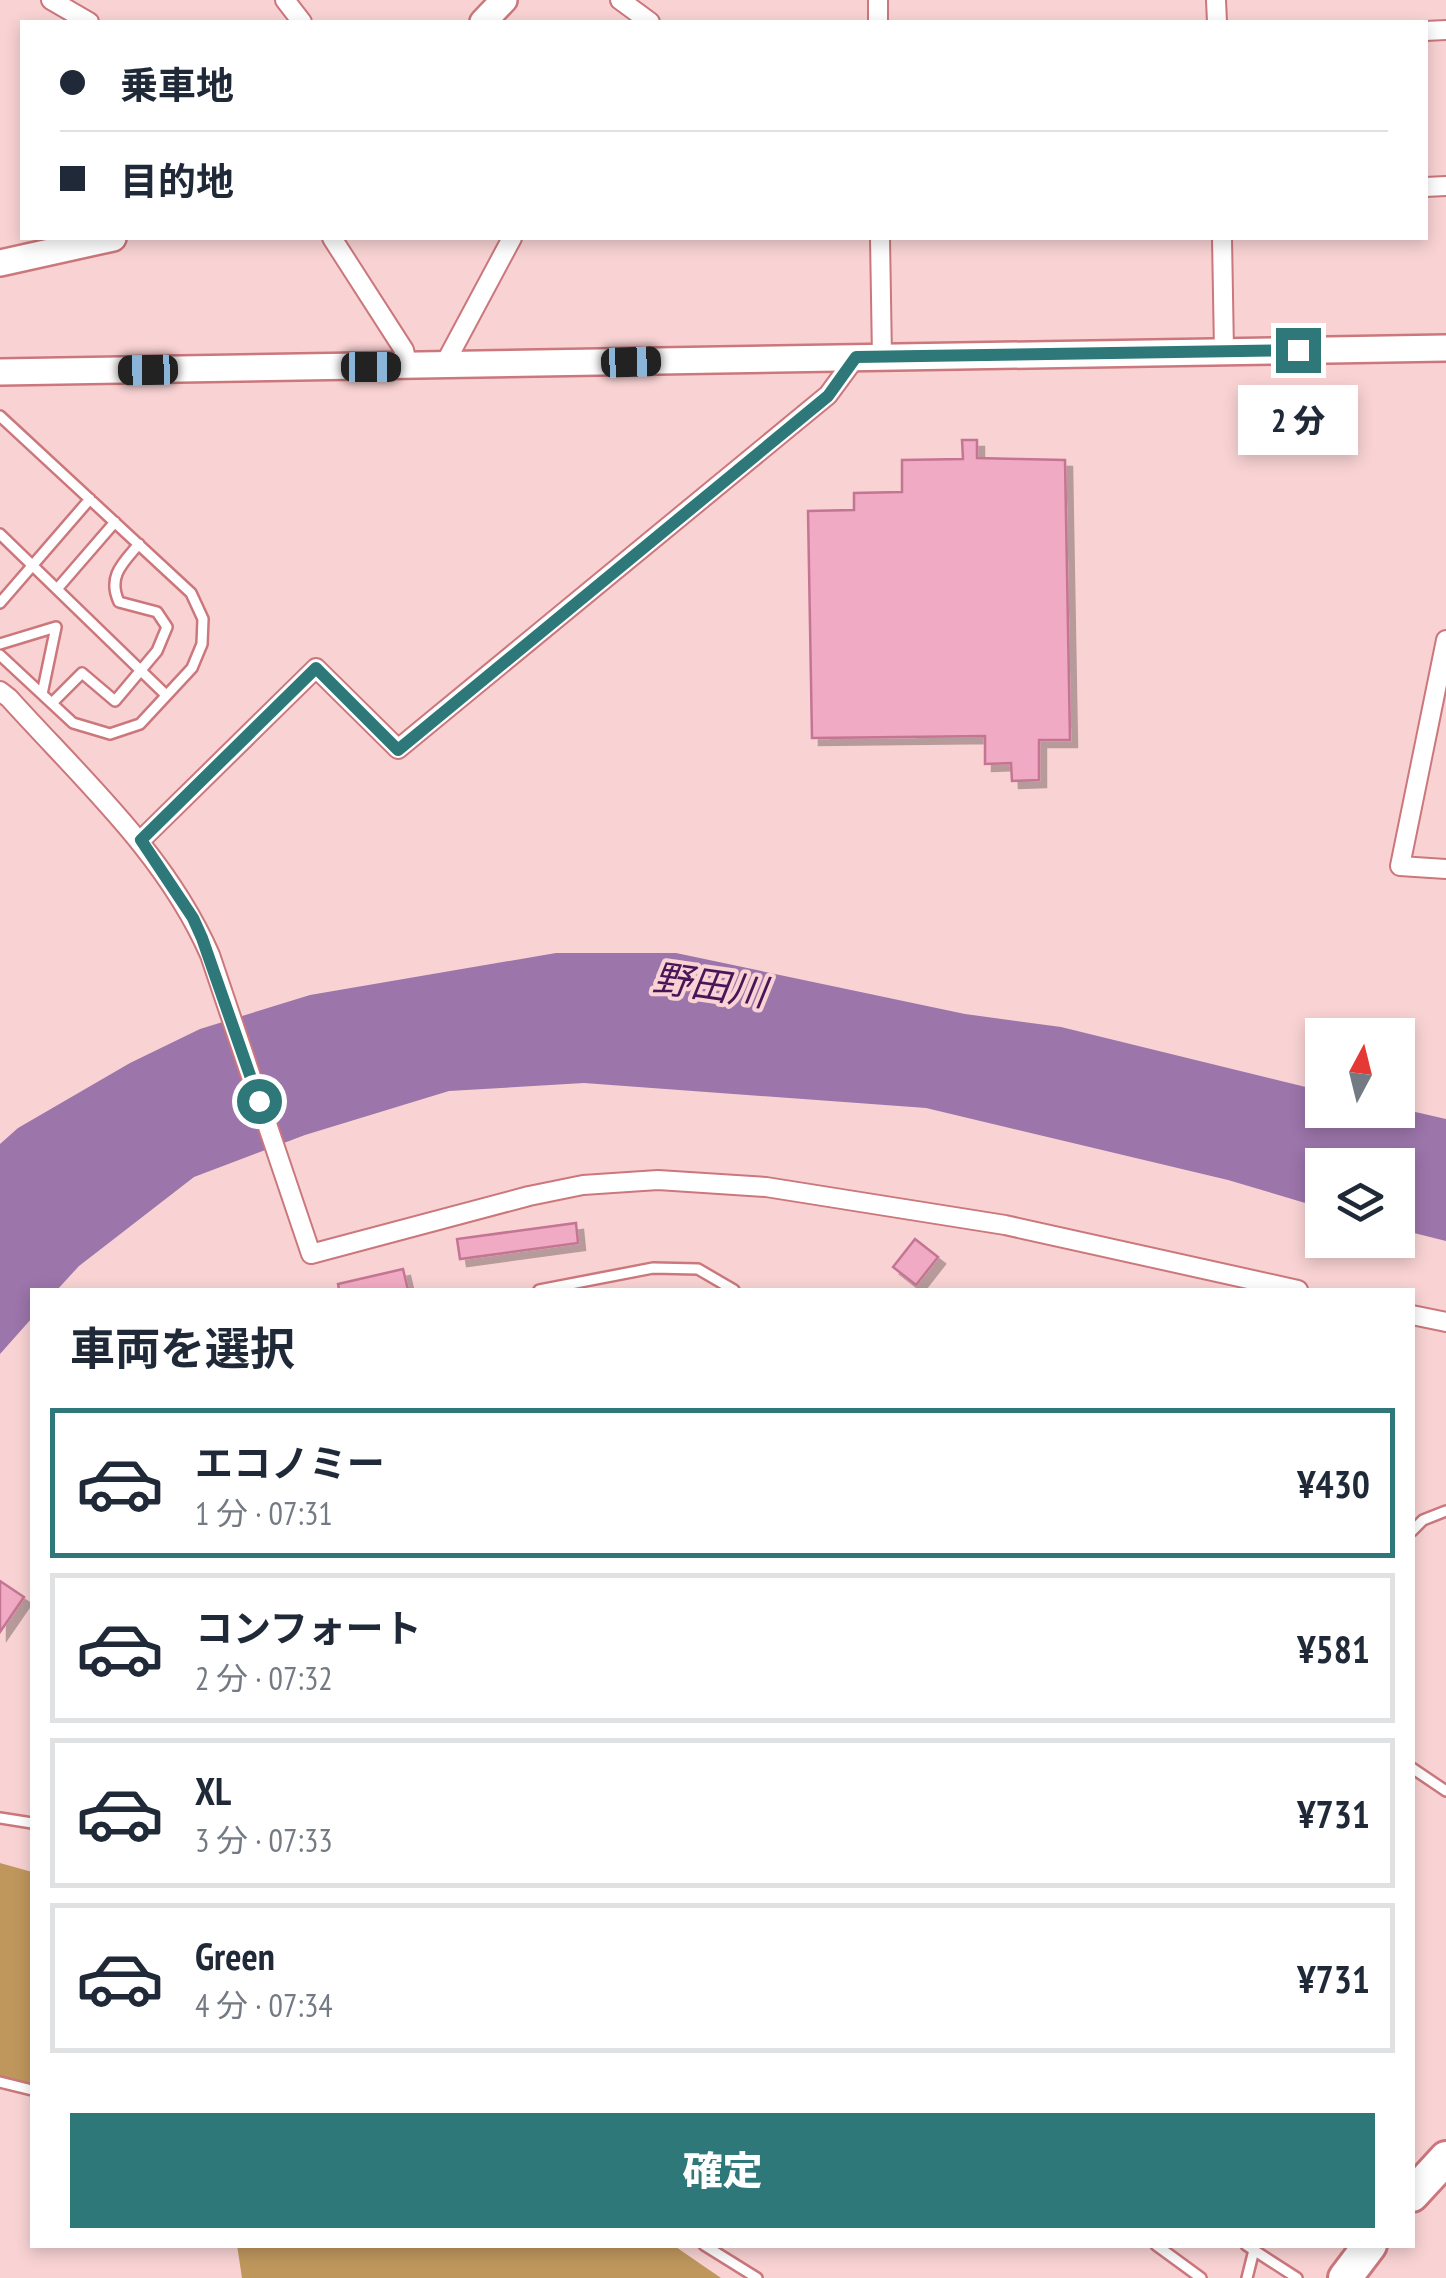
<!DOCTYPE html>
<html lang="ja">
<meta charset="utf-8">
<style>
body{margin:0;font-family:"PT Sans Narrow","Noto Sans JP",sans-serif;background:#f6f6f7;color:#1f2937;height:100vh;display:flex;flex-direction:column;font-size:38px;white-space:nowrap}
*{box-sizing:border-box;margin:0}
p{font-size:32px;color:#747a83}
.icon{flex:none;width:55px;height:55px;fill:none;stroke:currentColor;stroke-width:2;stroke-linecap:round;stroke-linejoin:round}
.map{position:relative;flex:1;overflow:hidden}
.side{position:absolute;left:30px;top:1288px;width:1385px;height:960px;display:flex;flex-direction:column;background:#fff;border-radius:0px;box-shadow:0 5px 15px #0003}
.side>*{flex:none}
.hud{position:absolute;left:20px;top:20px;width:1408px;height:220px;border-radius:0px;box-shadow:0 5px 15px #0003;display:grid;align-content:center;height:220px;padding:0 40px;background:#fff}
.needle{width:65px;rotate:7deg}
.tools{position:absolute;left:1305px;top:1018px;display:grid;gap:20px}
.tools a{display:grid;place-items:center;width:110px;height:110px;border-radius:0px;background:#fff;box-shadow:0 5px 15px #0003;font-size:50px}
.end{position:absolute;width:45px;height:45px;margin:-22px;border:12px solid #2e7879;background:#fff;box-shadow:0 0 0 5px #fff}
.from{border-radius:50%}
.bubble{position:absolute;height:70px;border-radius:0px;background:#fff;box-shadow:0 5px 15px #0003;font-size:32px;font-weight:800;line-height:70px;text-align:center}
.car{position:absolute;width:30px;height:60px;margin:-30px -15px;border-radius:12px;box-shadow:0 0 8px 2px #0007;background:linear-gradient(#222 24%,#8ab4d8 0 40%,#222 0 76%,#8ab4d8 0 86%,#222 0)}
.hud b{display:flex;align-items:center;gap:35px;height:95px;font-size:38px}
.hud b+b{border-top:2px solid #e0e1e3}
.hud i{width:25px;height:25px;background:#1f2937}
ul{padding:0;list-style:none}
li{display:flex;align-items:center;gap:30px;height:150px;margin:0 20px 15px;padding:0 20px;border:5px solid #e0e1e3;border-radius:0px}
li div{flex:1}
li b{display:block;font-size:38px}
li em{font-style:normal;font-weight:800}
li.on{border-color:#2e7879}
li>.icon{width:90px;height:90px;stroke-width:1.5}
h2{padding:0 40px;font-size:45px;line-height:120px}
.cta{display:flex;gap:20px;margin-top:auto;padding:20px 40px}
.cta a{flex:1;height:115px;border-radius:0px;background:#2e7879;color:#fff;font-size:40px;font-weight:800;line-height:115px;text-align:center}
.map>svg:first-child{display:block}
.forest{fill:#bf975d}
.water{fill:#9c75aa}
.building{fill:#f1aac3;stroke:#c47593;stroke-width:2.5;filter:url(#shadow)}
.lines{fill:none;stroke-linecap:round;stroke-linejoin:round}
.lane-casing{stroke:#cb777c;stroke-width:14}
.street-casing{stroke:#cb777c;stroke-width:22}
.secondary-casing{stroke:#cb777c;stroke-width:30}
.highway-casing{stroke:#cb777c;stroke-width:38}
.lane{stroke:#fff;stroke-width:9}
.street{stroke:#fff;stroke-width:18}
.secondary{stroke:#fff;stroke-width:25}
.highway{stroke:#fff;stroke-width:32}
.route{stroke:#2e7879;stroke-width:12}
.labels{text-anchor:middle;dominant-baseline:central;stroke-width:8;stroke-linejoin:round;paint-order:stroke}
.water-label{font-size:38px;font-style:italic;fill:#471558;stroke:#f9d3d4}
</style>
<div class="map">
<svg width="1446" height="2278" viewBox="0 0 1446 2278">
<defs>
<filter id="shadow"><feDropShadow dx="7" dy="7" stdDeviation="0" flood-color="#0004"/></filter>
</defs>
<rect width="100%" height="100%" fill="#f9d3d4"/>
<path class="forest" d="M0,1863L32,1872V2092L0,2076Z
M237,2245H673L721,2278H242Z"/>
<path class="water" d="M556,953H676L965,1014L1061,1027L1322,1091V1110L1398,1108L1446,1119V1241L1398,1229V1165H1322V1208L1228,1180L926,1108L584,1083L449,1091L305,1135L194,1177L79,1266L57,1290H32V1318L0,1354V1144L18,1128L130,1063L200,1029L310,995Z"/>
<path class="building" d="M962,440H977V458L1065,460L1070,740H1039V780L1012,781L1011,763L985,764V736L812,738L808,511L854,510V493L902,492V460L963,459Z
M576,1223L578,1243L460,1259L457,1239Z
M915,1239L938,1257L916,1285L893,1267Z
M403,1269L408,1290H339L338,1284Z
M0,1581L24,1597L0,1632Z"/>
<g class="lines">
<g class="lane-casing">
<path id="lane" d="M0,416L191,593L203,619L202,644L192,668L140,724L110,734L73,723L0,655
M0,534L166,695
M57,589L115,522
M0,603L90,499
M0,644L56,627L42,694
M52,703L82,673L115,701L157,651L167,627L157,612L119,602C107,576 123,563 139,544
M539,1290L653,1268L698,1269L734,1290
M1412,1531L1423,1520L1446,1511
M1412,1768L1446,1791
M0,1818L32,1823
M0,2082L32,2090
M704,2245L757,2278
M1156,2245L1201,2278
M1246,2245L1297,2278
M1247,2278L1254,2250"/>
</g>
<g class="street-casing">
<path id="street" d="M51,0L89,22
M285,0L302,22
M620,0L650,22
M878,0V22
M1216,0L1217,22
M1425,31L1446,30
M1425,187L1446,186
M332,238L404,350L408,367
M880,238L882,357
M1222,238L1224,351
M443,367L512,238
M1446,640L1400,866L1446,869
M0,691L9,698C82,779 166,854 210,955L311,1254L529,1196L583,1185L658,1180L766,1187L1005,1225L1298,1290
M141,840L316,668L398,749L828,395L856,357
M1412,1315L1446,1322"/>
</g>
<g class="secondary-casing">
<path id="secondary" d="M483,22L504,0
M0,263L113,238
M0,372L1446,348"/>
</g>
<g class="highway-casing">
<path id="highway" d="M1412,2195L1446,2158
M1345,2278L1370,2245"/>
</g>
<use href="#lane" class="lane"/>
<use href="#street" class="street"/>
<use href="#secondary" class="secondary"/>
<use href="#highway" class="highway"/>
</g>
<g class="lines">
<path class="route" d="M259,1101L202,938L193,918L141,840L316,668L398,750L828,396L856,357L1298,350"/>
</g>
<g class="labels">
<g class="water-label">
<text transform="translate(710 984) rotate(8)">野田川</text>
</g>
</g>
</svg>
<div class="tools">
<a><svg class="needle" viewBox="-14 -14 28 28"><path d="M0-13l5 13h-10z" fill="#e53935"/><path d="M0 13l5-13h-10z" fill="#747a83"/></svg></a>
<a><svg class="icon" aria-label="layers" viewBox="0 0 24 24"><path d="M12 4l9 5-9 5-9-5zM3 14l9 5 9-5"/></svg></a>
</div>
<i class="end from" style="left:259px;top:1101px"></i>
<i class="end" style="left:1298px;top:350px"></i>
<div class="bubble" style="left:1238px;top:385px;width:120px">2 分</div>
<i class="car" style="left:631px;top:362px;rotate:88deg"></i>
<i class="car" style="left:371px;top:367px;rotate:90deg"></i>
<i class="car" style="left:148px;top:370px;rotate:269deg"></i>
<div class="hud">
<b><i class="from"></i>乗車地</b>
<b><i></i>目的地</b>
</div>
<section class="side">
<h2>車両を選択</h2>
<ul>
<li class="on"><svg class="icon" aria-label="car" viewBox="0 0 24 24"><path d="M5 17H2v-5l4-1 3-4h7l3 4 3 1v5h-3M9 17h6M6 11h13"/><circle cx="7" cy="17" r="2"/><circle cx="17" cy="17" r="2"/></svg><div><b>エコノミー</b><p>1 分 · 07:31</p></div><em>¥430</em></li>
<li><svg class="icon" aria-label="car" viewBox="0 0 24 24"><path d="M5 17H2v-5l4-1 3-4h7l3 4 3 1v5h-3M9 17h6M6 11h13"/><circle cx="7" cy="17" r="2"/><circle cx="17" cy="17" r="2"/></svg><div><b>コンフォート</b><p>2 分 · 07:32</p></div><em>¥581</em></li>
<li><svg class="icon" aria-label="car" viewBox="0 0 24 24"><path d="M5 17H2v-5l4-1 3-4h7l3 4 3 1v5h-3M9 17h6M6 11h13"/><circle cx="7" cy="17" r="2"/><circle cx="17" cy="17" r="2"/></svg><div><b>XL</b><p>3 分 · 07:33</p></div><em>¥731</em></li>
<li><svg class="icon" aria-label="car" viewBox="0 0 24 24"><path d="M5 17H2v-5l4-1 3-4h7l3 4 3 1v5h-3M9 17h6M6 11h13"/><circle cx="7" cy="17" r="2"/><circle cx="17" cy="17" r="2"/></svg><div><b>Green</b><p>4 分 · 07:34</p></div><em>¥731</em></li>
</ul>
<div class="cta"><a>確定</a></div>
</section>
</div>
